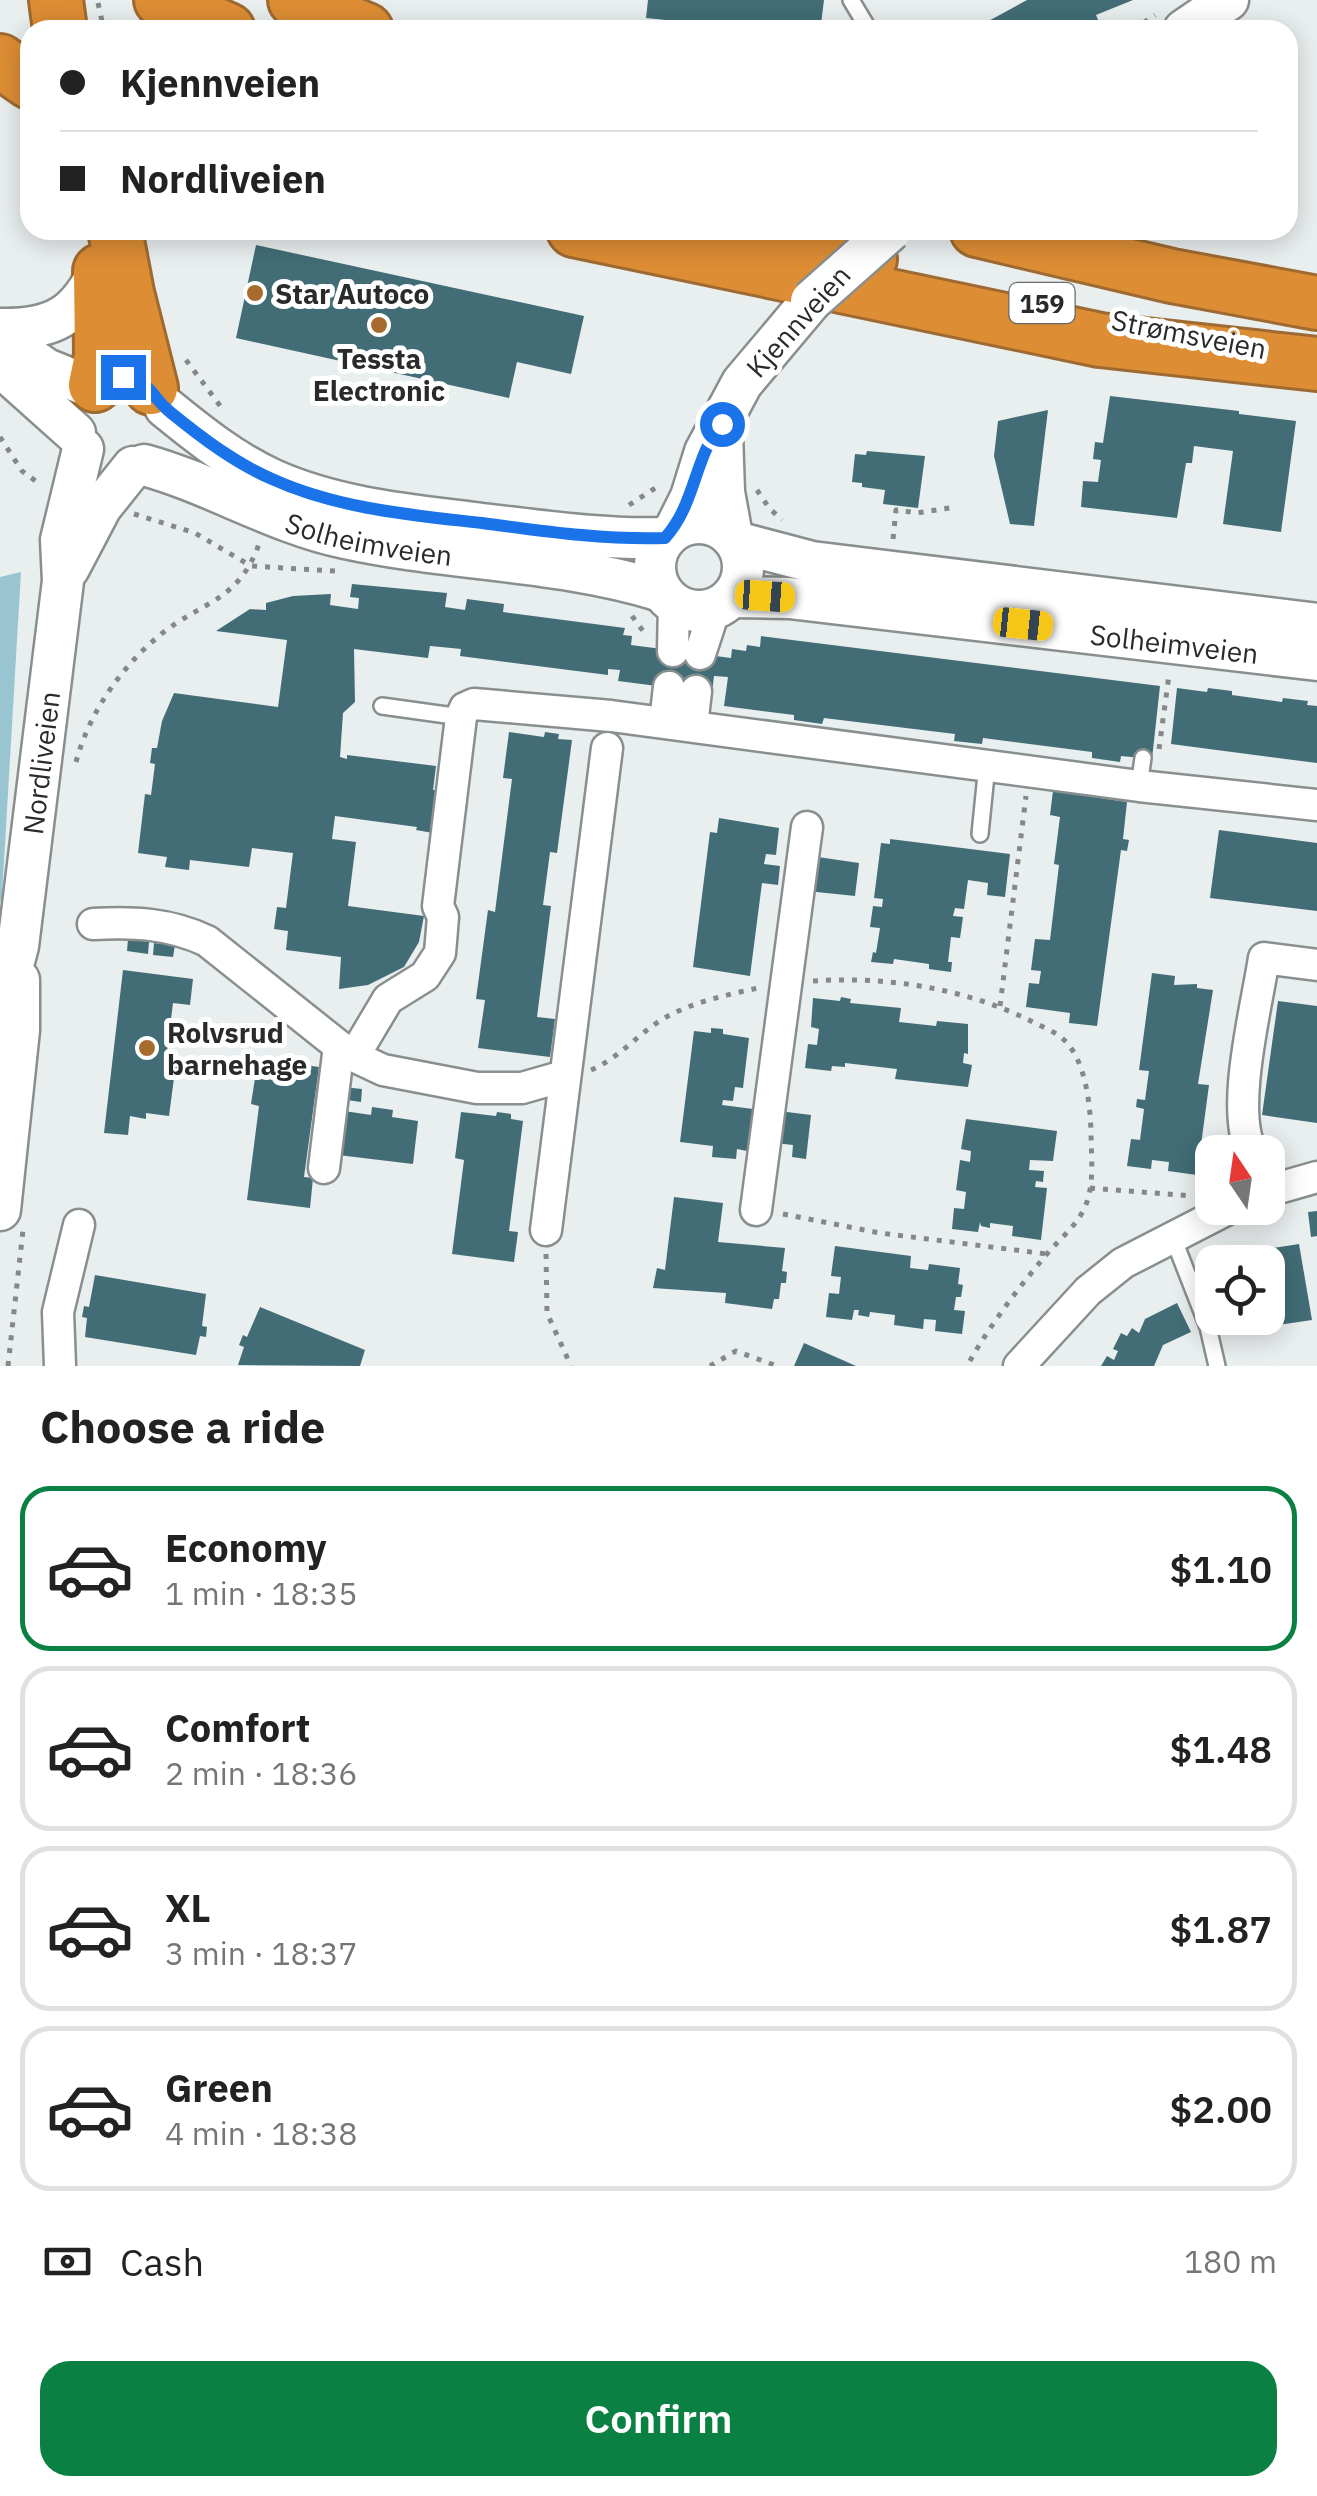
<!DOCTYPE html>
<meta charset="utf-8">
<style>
body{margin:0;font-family:"IBM Plex Sans",sans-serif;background:#f2f2f2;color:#222;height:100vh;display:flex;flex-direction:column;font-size:38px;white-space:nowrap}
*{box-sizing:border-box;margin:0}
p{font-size:32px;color:#767676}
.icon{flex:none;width:55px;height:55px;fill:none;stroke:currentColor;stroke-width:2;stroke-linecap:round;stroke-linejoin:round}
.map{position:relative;height:1366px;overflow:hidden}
.sheet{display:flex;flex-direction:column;background:#fff;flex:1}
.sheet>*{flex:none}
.top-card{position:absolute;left:20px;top:20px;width:1278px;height:220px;border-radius:30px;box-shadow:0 5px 25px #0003;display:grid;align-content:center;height:220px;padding:0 40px;background:#fff}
.needle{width:65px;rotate:347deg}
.controls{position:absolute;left:1195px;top:1135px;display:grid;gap:20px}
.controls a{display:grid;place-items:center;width:90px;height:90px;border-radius:20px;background:#fff;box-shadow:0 5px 25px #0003;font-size:50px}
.end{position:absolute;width:45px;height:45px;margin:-22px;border:12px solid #1a73e8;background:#fff;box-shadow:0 0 0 5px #fff}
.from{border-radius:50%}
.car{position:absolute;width:30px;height:60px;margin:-30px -15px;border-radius:12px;box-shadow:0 0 8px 2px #0007;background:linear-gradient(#f5c518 24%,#345 0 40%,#f5c518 0 76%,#345 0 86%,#f5c518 0)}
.top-card b{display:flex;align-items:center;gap:35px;height:95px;font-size:38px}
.top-card b+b{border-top:2px solid #e0e0e0}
.top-card i{width:25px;height:25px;background:#222}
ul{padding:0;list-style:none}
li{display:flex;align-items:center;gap:30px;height:165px;margin:0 20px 15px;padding:0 20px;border:5px solid #e0e0e0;border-radius:30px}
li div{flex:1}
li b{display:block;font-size:38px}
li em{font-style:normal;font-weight:600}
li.current{border-color:#0b8043}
li>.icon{width:90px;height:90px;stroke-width:1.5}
h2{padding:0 40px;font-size:45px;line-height:120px}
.pay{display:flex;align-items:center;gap:25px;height:110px;padding:0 40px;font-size:38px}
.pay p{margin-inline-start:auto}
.button{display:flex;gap:20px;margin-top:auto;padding:20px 40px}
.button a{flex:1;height:115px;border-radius:30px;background:#0b8043;color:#fff;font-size:40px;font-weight:600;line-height:115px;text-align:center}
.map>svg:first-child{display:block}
.forest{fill:#99c5d0}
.building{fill:#426d76}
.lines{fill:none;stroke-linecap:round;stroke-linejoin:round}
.lane-casing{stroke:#898e8f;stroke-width:20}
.street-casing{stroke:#898e8f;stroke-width:35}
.secondary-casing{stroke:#898e8f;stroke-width:45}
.highway-casing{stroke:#9e6a31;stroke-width:58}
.path{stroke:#848889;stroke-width:5;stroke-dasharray:5 8;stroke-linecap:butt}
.lane{stroke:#fff;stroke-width:15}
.street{stroke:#fff;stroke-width:30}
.secondary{stroke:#fff;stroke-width:40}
.highway{stroke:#dd8d34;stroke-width:52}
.secondary-bridge-casing{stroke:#898e8f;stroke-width:45;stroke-linecap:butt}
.secondary-bridge{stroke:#fff;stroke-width:40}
.route{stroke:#1a73e8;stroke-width:12}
.poi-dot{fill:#a76c2d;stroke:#fff;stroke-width:4}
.labels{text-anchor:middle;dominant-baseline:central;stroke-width:10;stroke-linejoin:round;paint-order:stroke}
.shield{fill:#fff;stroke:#686a6b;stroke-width:2.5}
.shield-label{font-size:25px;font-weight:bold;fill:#282a2b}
.poi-label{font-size:28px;font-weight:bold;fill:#282a2b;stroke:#fff;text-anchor:start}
.street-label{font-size:28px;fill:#282a2b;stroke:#fff}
</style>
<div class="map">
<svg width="1317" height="1366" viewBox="0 0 1317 1366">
<rect width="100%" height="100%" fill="#e9eeef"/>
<path class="forest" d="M21,572L2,895L0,903V577Z"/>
<path class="building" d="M648,0H824L821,24L824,30L734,27V30H715L716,25L646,18Z
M1027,0H1133L1096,15L1099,22L1085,30H972Z
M256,245L584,316L571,374L517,362L509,398L236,338Z
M1110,396L1239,411V414L1296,421L1281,532L1223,524L1233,451L1194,446L1192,463H1186L1177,518L1081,507L1083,481L1098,482L1101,460L1093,459L1095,442L1103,443Z
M1048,410L1034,526L1010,524L994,456L998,421Z
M867,451L925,456L918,508L883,504L885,490L862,487V483L852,482L855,454L866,455Z
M352,584L447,593L445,607L465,610L467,599L504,604L503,612L625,628L623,635L632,636L631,645L731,658L732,649L746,651L747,645L760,647L761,636L1160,686L1152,759L1121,756L1120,762L1092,758V752L983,738L982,744L954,741L955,734L824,718L822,724L794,720V715L724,706L728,677L714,676L712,693L618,681L620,670L608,669V675L460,656L461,649L441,647L430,646L428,658L354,649L355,702L343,713L340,757L347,759V755L436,766L433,790H439L433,833L416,830L417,827L335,816L332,839L356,842L348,906L424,916L419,942L404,967L368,985L339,989L341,957L286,950L288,931L274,929L277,907L286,908L293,853L252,848L249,867L190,860L189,870L165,867L167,857L138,853L145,794L151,795L155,764L150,763L152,748H157L162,721L174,693L278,707L287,640L216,631L250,609L266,610V603L293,596L331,594L330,605L358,609L359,598L350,597Z
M1177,688L1207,692L1208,688L1232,691V695L1282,702L1283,698L1308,701L1307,705L1317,706V763L1171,744Z
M509,732L544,737L545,732L559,734L558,739L572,740L557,853L550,852L543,905L551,906L537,1017L555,1019L550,1057L478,1048L485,1000L476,999L488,910L495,912L512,779L503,778Z
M1053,791L1127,802L1123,839L1129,840L1127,851L1121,850L1097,1026L1069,1023L1070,1013L1026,1007L1029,983L1039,984L1041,971L1031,970L1035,939L1050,940L1059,865L1054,864L1060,817L1050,815Z
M719,818L779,828L776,855L766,854L764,864L780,866L778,885L762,883L750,976L693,967L710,832L717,833Z
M1219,830L1317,843V911L1210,898Z
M890,839L1010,854L1005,897L987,895L988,883L968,880L964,909L955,908L953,916L963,917L960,938L951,937L948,962H952L951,972L929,969V964L894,959L893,964L871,962L873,952L876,953L880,928L870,927L873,906L882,907L883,899L874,898L881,843L890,844Z
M811,856L859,863L855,896L807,891Z
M128,939L149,942L148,954L127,951Z
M154,943L175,945L173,957L153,955Z
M123,970L193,979L190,1005L173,1003L166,1060L181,1062L178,1079L174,1078L169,1116L146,1113V1119L130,1116L128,1135L104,1133Z
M1152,973L1175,976L1174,985L1197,984V988L1213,990L1198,1084L1209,1085L1197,1175L1168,1171L1169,1162L1152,1160L1151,1169L1127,1166L1131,1139L1140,1140L1144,1109L1136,1107L1137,1099L1145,1100L1149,1071L1139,1070Z
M841,997L851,999L850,1003L901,1008L899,1022L936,1026L937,1021L968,1024V1054L964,1053L963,1063L972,1065L968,1087L895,1079L897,1069L845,1063V1067L832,1066L831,1071L805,1068L808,1044L817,1045L819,1029L811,1027L813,998L840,1001Z
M1278,1001L1317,1006V1123L1262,1115Z
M711,1028L723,1029V1034L749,1038L743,1088L735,1087L733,1101L723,1100L722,1105L753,1109L747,1151L737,1149L736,1159L712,1157L713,1146L680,1142L694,1031L711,1033Z
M291,1058L306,1059L305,1065L319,1067L304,1177L313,1178L310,1208L247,1200L259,1106L251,1104L258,1059L291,1063Z
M342,1087L362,1089L361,1102L340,1099Z
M372,1107L393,1110L392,1117L418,1121L413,1164L338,1155L344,1111L371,1115Z
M779,1111L811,1115L806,1159L792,1157L793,1145L775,1143Z
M461,1112L496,1116L497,1112L511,1114V1119L523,1121L509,1231L518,1232L514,1262L452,1254L464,1160L455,1158Z
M966,1119L1057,1131L1053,1161L1030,1160L1029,1170L1044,1171L1043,1182L1036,1181L1035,1187L1047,1188L1041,1240L1012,1236L1013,1226L990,1223V1228L981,1226L980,1222L978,1232L952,1229L954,1208L964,1209L966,1192L956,1190L960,1160L970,1162L971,1151L961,1149Z
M674,1197L723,1203L718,1242L785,1248L782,1271L787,1272L786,1283H781L779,1299H774L772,1309L725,1303L726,1293L653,1288L657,1268L665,1270Z
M1317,1211V1236L1311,1237L1308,1212Z
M1299,1244L1312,1320L1278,1325L1266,1249Z
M835,1246L911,1256L910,1268L928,1270L929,1264L960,1268L958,1284L963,1285L961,1297H956L954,1310L965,1311L962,1334L935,1331L936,1320L924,1319L923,1329L894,1325L895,1315L870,1312L869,1317L858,1315L859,1310H854L852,1320L826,1317L829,1293L839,1294L841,1277L831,1276Z
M95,1275L206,1294L202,1326L207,1327L206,1337L200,1336L196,1355L85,1337L87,1318L82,1317L84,1306L89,1307Z
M1177,1303L1191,1332L1163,1345L1154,1366H1101L1107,1356L1114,1360L1118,1351L1113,1349L1121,1333L1127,1336L1132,1328L1139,1333L1145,1319Z
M260,1307L365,1350L360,1366L238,1365L244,1347L239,1345L243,1335L247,1337Z
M804,1343L856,1366H794Z"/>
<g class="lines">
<g class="lane-casing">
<path id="lane" d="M851,0L869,30
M382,706L461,717
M1139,786L1143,758
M980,834L987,765
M1172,1235L1208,1327L1217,1366"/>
</g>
<g class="street-casing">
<path id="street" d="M673,651L674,603
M700,654L715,608
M665,722L669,687
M692,726L696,691
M93,924C134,922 169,923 207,941L349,1054L383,1070L477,1088H522L564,1076
M354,1056L388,999L425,976L440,953L443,917L438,906L461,717L465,708L474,704L611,716L1139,786L1317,805
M1252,1152C1229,1112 1257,1005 1264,958L1317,965
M324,1168L339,1046
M1268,1191L1317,1177
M756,1210L807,827
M546,1230L607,748
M60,1366L58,1312L79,1225
M1019,1366L1088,1291L1123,1263L1230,1208"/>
</g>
<g class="secondary-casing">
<g id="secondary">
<path d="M1184,30L1228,0"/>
<path d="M0,329C53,330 78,316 100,268"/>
<path d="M0,337L46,369L91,387"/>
<path d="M0,366L75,433"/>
<path d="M165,407C198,434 233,462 273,480C338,509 412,515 482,524C543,531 603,540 665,538"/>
<path d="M722,433L724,492L732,536"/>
<path id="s1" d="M144,465C213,484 274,523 345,538C450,561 558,559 661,591"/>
<circle cx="699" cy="567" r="44"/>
<path d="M675,529L691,497L705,452L742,383L811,301"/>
<path d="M736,542L812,562L1317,624"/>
<path d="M69,568L101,507L133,467"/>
<path id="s2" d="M732,597L789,598L1317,660"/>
<path id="s3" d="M0,1014L18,946L63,581L61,540L83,449"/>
<path d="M0,1210L19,1030V980"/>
</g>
</g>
<g class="highway-casing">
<path id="highway" d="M56,0L60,30
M161,0L228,30
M295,0L366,30
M0,61L30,82
M115,230L127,293L151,388
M574,230L1100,340L1317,364
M771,230L870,259
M977,230L1172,276L1317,303
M95,385L101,356L100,271"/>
</g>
<path class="path" d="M98,3L104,30
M1133,30L1155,15
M186,360L221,407
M0,437L22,471L41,485
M757,490L769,508L782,520
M629,505L657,487
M134,514L195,533L251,566L335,571
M893,539L896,510L917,513L956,507
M632,616L646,635
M1159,749L1169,675
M76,762C89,713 121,667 160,635C204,600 238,602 259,544
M813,981C886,976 963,988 1029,1020C1042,1027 1058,1032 1068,1044C1086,1066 1090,1104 1091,1131C1091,1156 1095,1184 1085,1207C1076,1227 1060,1238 1047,1254C1018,1288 988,1328 967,1366
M1000,1006L1026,796
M591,1070C619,1058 636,1036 661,1020C689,1003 726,995 758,988
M1090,1188L1192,1196
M783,1214L880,1233L1047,1254
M546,1254L547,1313L571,1366
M8,1366L23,1230
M710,1366L736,1351L777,1366"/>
<use href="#lane" class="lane"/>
<use href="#street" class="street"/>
<use href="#secondary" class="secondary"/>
<use href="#highway" class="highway"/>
<g class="secondary-bridge-casing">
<path id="secondary-bridge" d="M811,301L891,230"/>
</g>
<use href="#secondary-bridge" class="secondary-bridge"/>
</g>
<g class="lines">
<path class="route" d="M123,377C156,385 149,395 170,412C202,438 235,463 272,479C338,509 412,515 482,523C543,531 603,540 665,538C688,512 692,483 705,452C709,442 716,433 722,424"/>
</g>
<g class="poi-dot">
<circle cx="255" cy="293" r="10"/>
<circle cx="379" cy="325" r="10"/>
<circle cx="147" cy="1048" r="10"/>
</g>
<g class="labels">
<rect class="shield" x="1009.5" y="283" width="65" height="40" rx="8"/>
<g class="shield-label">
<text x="1042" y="303">159</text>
</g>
<g class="poi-label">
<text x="275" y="293">Star Autoco</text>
<text x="379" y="358" text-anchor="middle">Tessta<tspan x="379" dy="32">Electronic</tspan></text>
<text x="167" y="1032">Rolvsrud<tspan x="167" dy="32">barnehage</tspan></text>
</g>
<g class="street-label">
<text transform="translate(798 321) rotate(-48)">Kjennveien</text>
<text transform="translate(1189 334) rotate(11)">Strømsveien</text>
<text stroke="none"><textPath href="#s1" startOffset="238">Solheimveien</textPath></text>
<text stroke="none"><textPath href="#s2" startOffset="445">Solheimveien</textPath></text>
<text stroke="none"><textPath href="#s3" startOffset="255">Nordliveien</textPath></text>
</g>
</g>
</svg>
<div class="controls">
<a><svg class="needle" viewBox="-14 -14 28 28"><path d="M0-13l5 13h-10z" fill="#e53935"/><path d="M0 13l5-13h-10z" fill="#767676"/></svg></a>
<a><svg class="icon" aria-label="locate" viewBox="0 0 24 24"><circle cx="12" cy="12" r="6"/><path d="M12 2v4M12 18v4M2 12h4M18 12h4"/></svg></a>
</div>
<i class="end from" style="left:722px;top:424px"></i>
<i class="end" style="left:123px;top:377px"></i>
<i class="car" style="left:765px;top:596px;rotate:94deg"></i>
<i class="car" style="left:1023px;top:624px;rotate:96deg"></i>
<div class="top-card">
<b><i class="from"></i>Kjennveien</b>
<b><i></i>Nordliveien</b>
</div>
</div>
<section class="sheet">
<h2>Choose a ride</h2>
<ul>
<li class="current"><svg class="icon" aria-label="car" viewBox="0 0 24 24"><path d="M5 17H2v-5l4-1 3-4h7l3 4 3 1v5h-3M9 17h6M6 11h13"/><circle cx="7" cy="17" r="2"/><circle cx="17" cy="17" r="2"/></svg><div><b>Economy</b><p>1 min · 18:35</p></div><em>$1.10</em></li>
<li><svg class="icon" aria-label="car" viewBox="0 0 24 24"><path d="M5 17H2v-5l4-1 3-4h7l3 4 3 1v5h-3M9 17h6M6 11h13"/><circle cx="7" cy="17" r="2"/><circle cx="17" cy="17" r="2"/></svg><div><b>Comfort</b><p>2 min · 18:36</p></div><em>$1.48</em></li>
<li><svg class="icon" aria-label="car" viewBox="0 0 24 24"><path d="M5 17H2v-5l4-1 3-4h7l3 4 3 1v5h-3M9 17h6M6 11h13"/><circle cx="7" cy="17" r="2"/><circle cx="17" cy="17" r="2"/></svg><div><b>XL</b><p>3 min · 18:37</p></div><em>$1.87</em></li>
<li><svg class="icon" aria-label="car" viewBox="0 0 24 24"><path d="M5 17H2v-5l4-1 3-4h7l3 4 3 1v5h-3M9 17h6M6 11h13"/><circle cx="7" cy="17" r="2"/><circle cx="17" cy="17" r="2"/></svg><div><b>Green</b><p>4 min · 18:38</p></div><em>$2.00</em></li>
</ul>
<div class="pay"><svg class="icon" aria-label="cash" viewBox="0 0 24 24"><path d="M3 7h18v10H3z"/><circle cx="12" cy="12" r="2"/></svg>Cash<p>180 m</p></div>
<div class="button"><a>Confirm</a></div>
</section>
